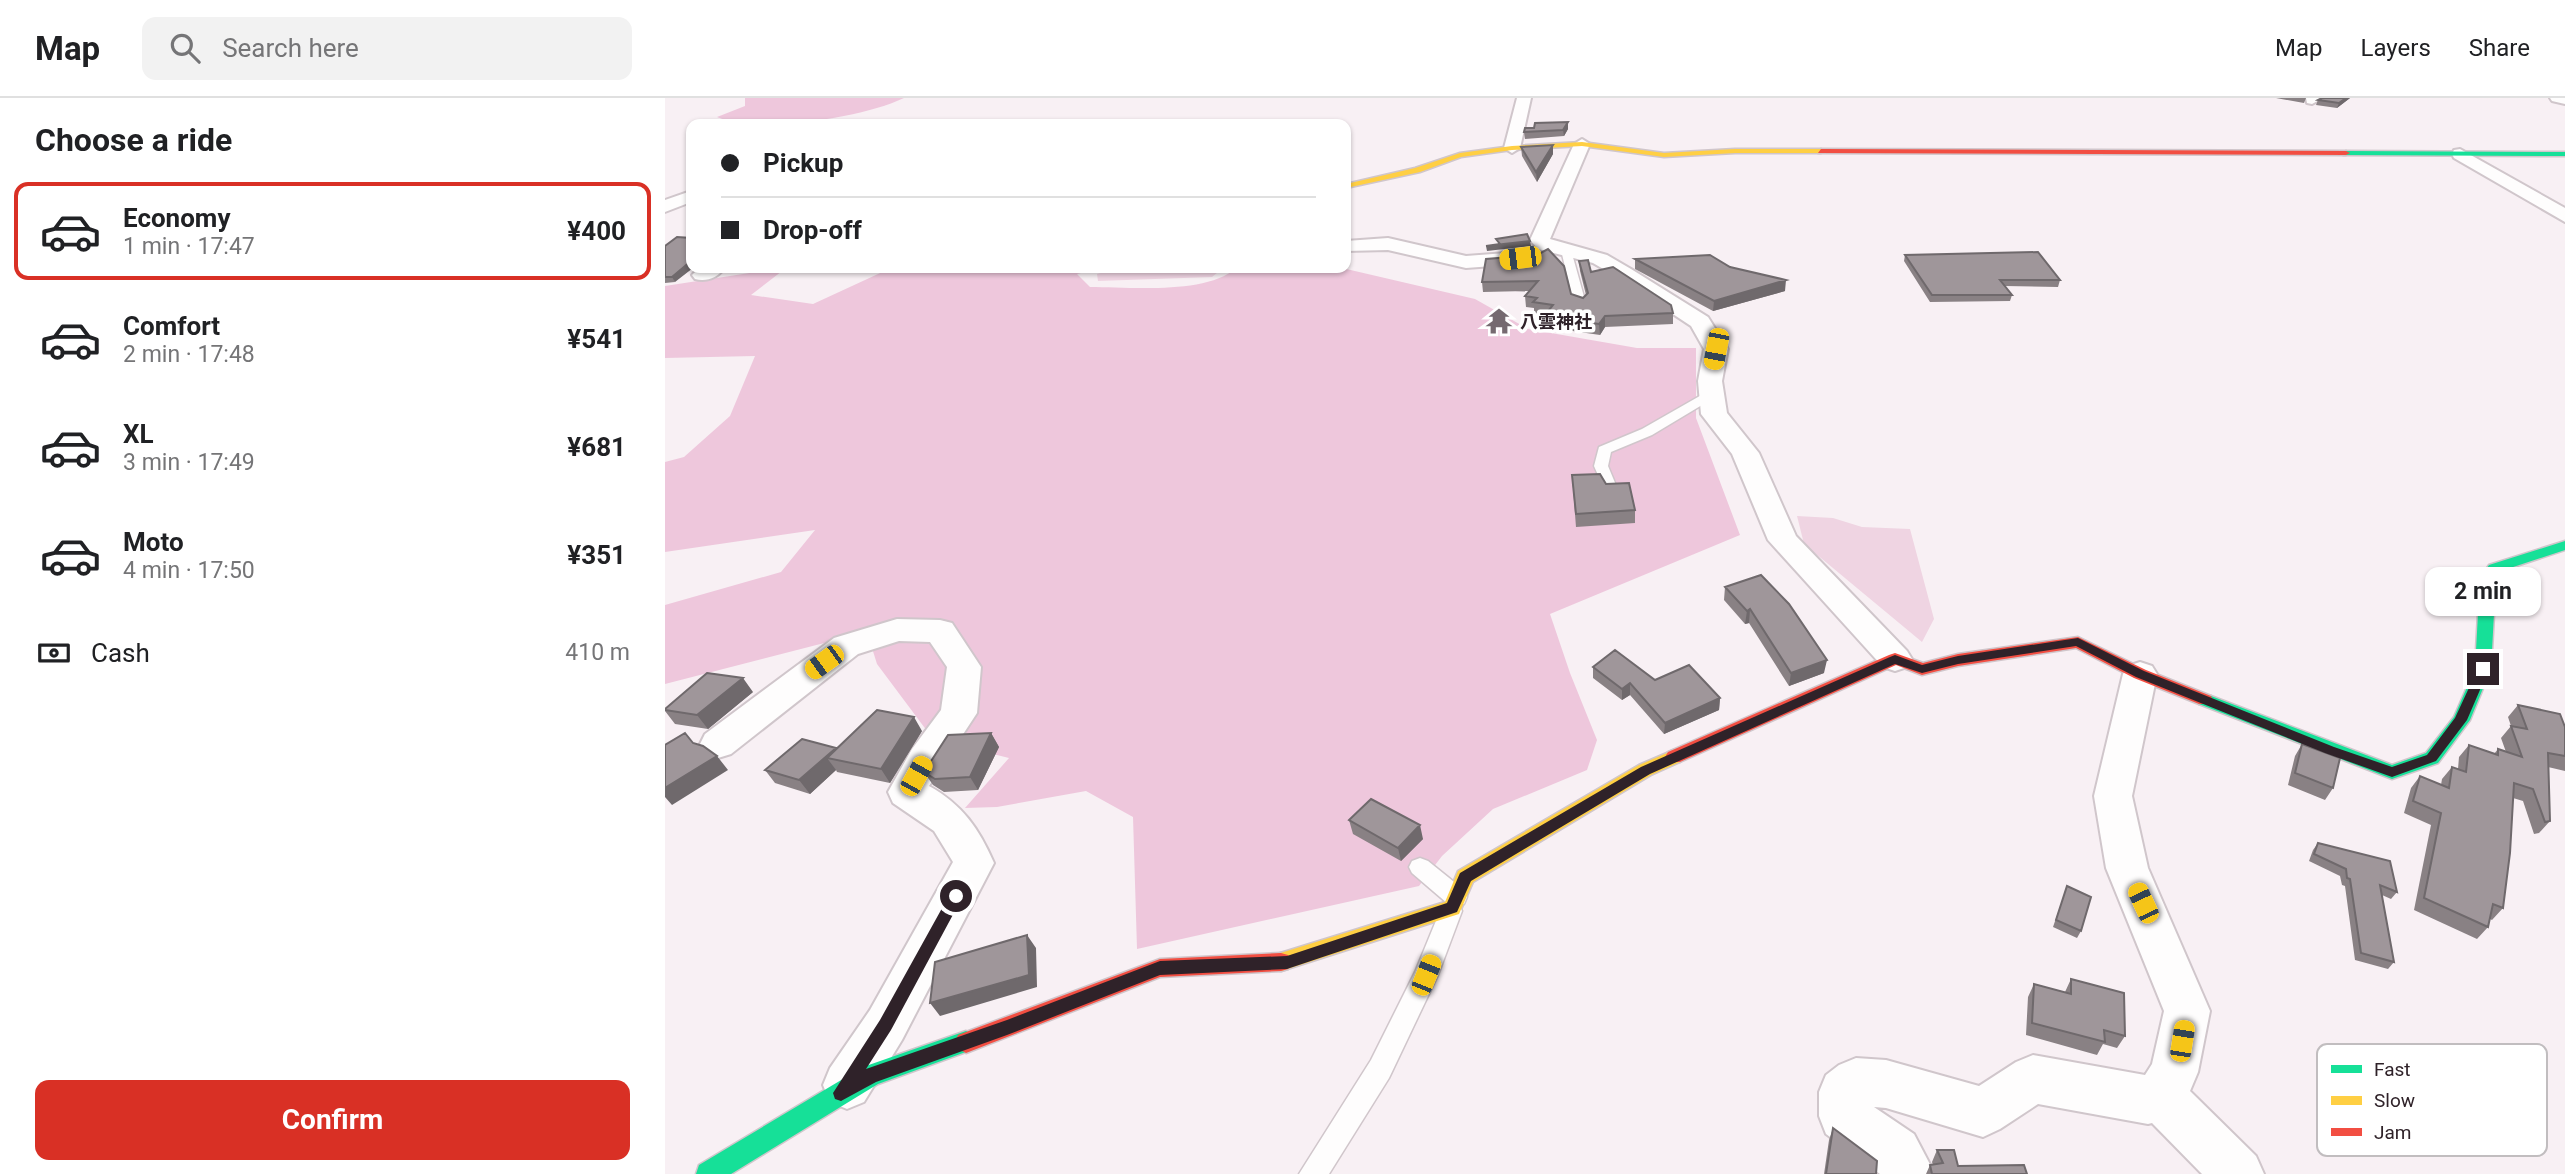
<!DOCTYPE html>
<meta charset="utf-8">
<style>
body{margin:0;font-family:Roboto,"Noto Sans JP",sans-serif;background:#f2f2f2;color:#202124;height:100vh;display:flex;flex-direction:column;font-size:26px;white-space:nowrap}
*{box-sizing:border-box;margin:0}
p{font-size:23px;color:#757577}
.icon{flex:none;width:38px;height:38px;fill:none;stroke:currentColor;stroke-width:2;stroke-linecap:round;stroke-linejoin:round}
.map{position:relative;flex:1;overflow:hidden}
.drawer{display:flex;flex-direction:column;background:#fff;width:665px}
.drawer>*{flex:none}
.guide{position:absolute;left:21px;top:21px;width:665px;height:154px;border-radius:14px;box-shadow:0 2px 5px #0004;display:grid;align-content:center;height:154px;padding:0 35px;background:#fff}
.end{position:absolute;width:32px;height:32px;margin:-16px;border:9px solid #2f2229;background:#fff;box-shadow:0 0 0 4px #fff}
.from{border-radius:50%}
.bubble{position:absolute;height:49px;border-radius:14px;background:#fff;box-shadow:0 2px 5px #0004;font-size:23px;font-weight:700;line-height:49px;text-align:center}
.car{position:absolute;width:21px;height:42px;margin:-21px -10px;border-radius:9px;box-shadow:0 0 5px 2px #0007;background:linear-gradient(#f5c518 24%,#345 0 40%,#f5c518 0 76%,#345 0 86%,#f5c518 0)}
.guide b{display:flex;align-items:center;gap:24px;height:66px;font-size:26px}
.guide b+b{border-top:2px solid #e0e0e0}
.guide i{width:18px;height:18px;background:#202124}
ul{padding:0;list-style:none}
li{display:flex;align-items:center;gap:21px;height:98px;margin:0 14px 10px;padding:0 21px;border:4px solid transparent;border-radius:14px}
li div{flex:1}
li b{display:block;font-size:26px}
li em{font-style:normal;font-weight:700}
li.on{border-color:#d93025}
li>.icon{width:63px;height:63px;stroke-width:1.5}
h2{padding:0 35px;font-size:32px;line-height:84px}
.pay{display:flex;align-items:center;gap:18px;height:77px;padding:0 35px;font-size:26px}
.pay p{margin-inline-start:auto}
.action{display:flex;gap:14px;margin-top:auto;padding:14px 35px}
.action a{flex:1;height:80px;border-radius:14px;background:#d93025;color:#fff;font-size:28px;font-weight:700;line-height:80px;text-align:center}
header{display:flex;align-items:center;gap:42px;box-sizing:border-box;height:98px;padding:0 35px;background:#fff;border-bottom:2px solid #e0e0e0}
header strong{font-size:33px}
nav{display:flex;gap:38px;margin-inline-start:auto;font-size:24px}
.search{width:490px;height:63px;background:#f2f2f2;display:flex;align-items:center;gap:18px;box-sizing:border-box;padding:0 24px;border-radius:14px;color:#757577;font-size:26px}
main{display:flex;flex:1;min-height:0}
.map>svg:first-child{display:block}
.green{fill:#efd4e2}
.forest{fill:#eec7dc}
.lines{fill:none;stroke-linecap:round;stroke-linejoin:round}
.lane-casing{stroke:#d0c6cb;stroke-width:3}
.street-casing{stroke:#d0c6cb;stroke-width:4}
.fast-casing{stroke:#d0c6cb;stroke-width:3}
.slow-casing{stroke:#d0c6cb;stroke-width:3}
.jam-casing{stroke:#d0c6cb;stroke-width:3}
.lane{fill:#fefdfd;fill-rule:evenodd}
.street{fill:#fefdfd;fill-rule:evenodd}
.fast{fill:#16e098;fill-rule:evenodd}
.slow{fill:#ffcf43;fill-rule:evenodd}
.jam{fill:#f24e42;fill-rule:evenodd}
.wall{fill:#898184}
.shaded-wall{fill:#6f696c}
.building{fill:#9f969a;stroke:#6f696c;stroke-width:2}
.route{fill:#2f2229}
.labels{text-anchor:middle;dominant-baseline:central;stroke-width:7;stroke-linejoin:round;paint-order:stroke}
.far-poi-label{font-size:18px;font-weight:bold;fill:#2f2229;stroke:#fff;text-anchor:start}
.key{fill:#fff;stroke:#c1bdbf;stroke-width:2}
.key-label{font-size:19px;fill:#2f2229}
</style>
<header>
<strong>Map</strong>
<div class="search"><svg class="icon" aria-label="search" viewBox="0 0 24 24"><circle cx="10" cy="10" r="6"/><path d="M15 15l6 6"/></svg>Search here</div>
<nav><a>Map</a><a>Layers</a><a>Share</a></nav>
</header>
<main>
<section class="drawer">
<h2>Choose a ride</h2>
<ul>
<li class="on"><svg class="icon" aria-label="car" viewBox="0 0 24 24"><path d="M5 17H2v-5l4-1 3-4h7l3 4 3 1v5h-3M9 17h6M6 11h13"/><circle cx="7" cy="17" r="2"/><circle cx="17" cy="17" r="2"/></svg><div><b>Economy</b><p>1 min · 17:47</p></div><em>¥400</em></li>
<li><svg class="icon" aria-label="car" viewBox="0 0 24 24"><path d="M5 17H2v-5l4-1 3-4h7l3 4 3 1v5h-3M9 17h6M6 11h13"/><circle cx="7" cy="17" r="2"/><circle cx="17" cy="17" r="2"/></svg><div><b>Comfort</b><p>2 min · 17:48</p></div><em>¥541</em></li>
<li><svg class="icon" aria-label="car" viewBox="0 0 24 24"><path d="M5 17H2v-5l4-1 3-4h7l3 4 3 1v5h-3M9 17h6M6 11h13"/><circle cx="7" cy="17" r="2"/><circle cx="17" cy="17" r="2"/></svg><div><b>XL</b><p>3 min · 17:49</p></div><em>¥681</em></li>
<li><svg class="icon" aria-label="car" viewBox="0 0 24 24"><path d="M5 17H2v-5l4-1 3-4h7l3 4 3 1v5h-3M9 17h6M6 11h13"/><circle cx="7" cy="17" r="2"/><circle cx="17" cy="17" r="2"/></svg><div><b>Moto</b><p>4 min · 17:50</p></div><em>¥351</em></li>
</ul>
<div class="pay"><svg class="icon" aria-label="cash" viewBox="0 0 24 24"><path d="M3 7h18v10H3z"/><circle cx="12" cy="12" r="2"/></svg>Cash<p>410 m</p></div>
<div class="action"><a>Confirm</a></div>
</section>
<div class="map">
<svg width="1900" height="1076" viewBox="0 0 1900 1076">
<rect width="100%" height="100%" fill="#f8f0f4"/>
<path class="green" d="M454,170H558L547,179L433,183L432,176Z
M1132,418L1168,420L1197,429L1245,431L1269,521L1257,544L1139,446Z"/>
<path class="forest" d="M80,0H239C197,20 95,36 52,19L80,8Z
M116,170H121L86,197L148,206L226,170H436L412,176L425,189C464,189 541,197 571,170H677L810,201L863,231L972,250H1031V320L1075,437L885,516L905,575L932,642L922,672L828,711L777,758L754,788L472,851L468,719L421,693L332,709L300,710L344,660L268,641L212,566L202,534L0,586V507L116,474L150,432L0,454V364L19,359L65,318L90,258L0,260V188Z"/>
<g class="lines">
<g class="lane-casing">
<path id="lane" d="M901,149L906,152L921,206L919,208L909,206L896,152Z
M1047,291L1052,292V298L987,337L946,354L943,368L953,392L951,395H941L929,368L934,349L977,331Z
M755,760L763,763L799,792L802,799L799,806L794,807L797,813L773,877L724,980L664,1076H634L706,962L750,874L775,813L782,805L747,775L744,769L747,763Z"/>
</g>
<g class="street-casing">
<path id="street" d="M852,0H866L855,50L847,55L839,50Z
M1641,0H1658L1647,6L1642,5Z
M1885,0H1900V6L1887,3Z
M917,41L925,46L885,141L942,157L966,171L1043,219L1063,251L1057,283L1062,315L1094,355L1131,438L1242,553L1247,561L1242,569L1230,573L1218,569L1103,442L1067,356L1036,316L1033,283L1039,251L1026,228L952,179L928,165L873,151L865,142L909,46Z
M1795,51L1900,110V124L1789,60L1787,56L1789,52Z
M26,93V104L0,114V102Z
M723,140L801,158L866,153L873,155L876,159L873,163L866,165L801,170L723,152L681,153V143Z
M34,170H59C53,180 41,184 30,181L27,177Z
M232,521L275,522L287,525L316,569L312,615L264,688C298,707 314,731 329,765L237,942L199,1004L182,1011L165,1004L158,987L165,970L205,912L288,764L269,733L228,705L223,694L247,651L276,612L282,569L265,544L234,543L193,556L66,656L53,660L40,656L35,646L40,636L169,540Z
M1475,564L1487,568L1492,576L1467,698L1483,770L1545,913L1533,974L1525,993L1591,1058L1599,1076H1537L1487,1025L1483,1026L1373,1006L1335,1031L1318,1039L1221,1010L1209,1009L1249,1036L1270,1076H1215L1161,1036L1154,1018V994L1161,977L1174,967L1191,960L1221,962L1314,988L1351,964L1368,957L1480,977L1487,966L1499,913L1441,770L1429,698L1458,576L1463,568Z"/>
</g>
<g class="fast-casing">
<path id="fast" d="M1681,53L1900,54V58L1678,57Z
M1900,443V452L1836,473L1830,497L1826,571L1805,622L1773,665L1727,681L1534,606L1532,602L1534,598H1546L1727,667L1761,655L1789,619L1810,571L1814,497L1822,470L1824,467Z
M301,933L309,937L312,944L309,951L213,986L66,1076H31L34,1067L198,969Z"/>
</g>
<g class="slow-casing">
<path id="slow" d="M917,44L999,55L1070,51H1156L1160,53L1156,55H1070L999,59L917,48L847,52L796,59L755,74L681,90V86L750,70L795,55L847,48Z
M1009,652L1015,654L1018,659L1015,664L986,677L808,784L794,816L616,873L609,871L605,864L609,857L780,804L793,773L974,667Z"/>
</g>
<g class="jam-casing">
<path id="jam" d="M1156,51L1681,53L1685,55L1681,57L1153,55Z
M1413,539L1481,572L1546,598L1548,602L1546,606H1534L1469,580L1411,550L1293,568L1257,577L1231,567L1015,664H1003L1000,659L1003,654L1224,557L1230,555L1258,565L1293,556Z
M616,855L623,857L627,864L623,871L616,873L495,879L301,955L293,951L290,944L293,937L495,861Z"/>
</g>
<use href="#lane" class="lane"/>
<use href="#street" class="street"/>
<use href="#fast" class="fast"/>
<use href="#slow" class="slow"/>
<use href="#jam" class="jam"/>
</g>
<path class="wall" d="M1611,0H1641L1639,5Z
M1657,0H1685L1672,10L1651,7L1653,2Z
M903,24V31L899,38L860,41L859,34L869,30Z
M888,47V56L872,84L857,58L856,49Z
M0,148L10,184L0,185Z
M1240,157L1395,182L1393,189L1340,188L1347,197L1345,203L1265,204L1239,163Z
M821,161L906,196L918,200L921,197L915,173L914,163L926,174L1008,215V226L940,229L935,237L880,229L879,218L881,217L869,215V210L861,209L860,198L864,193L818,194L817,184Z
M970,161L1065,169L1120,193L1048,213L970,171Z
M907,377L941,386L970,412V425L911,429Z
M1060,489L1159,575L1124,588L1084,525L1080,526L1059,502Z
M928,569L990,582L1055,600L1054,612L999,636L965,597L957,602L928,580Z
M88,594L43,631L10,626L0,613V611Z
M1853,607L1900,629V673L1883,669L1885,723L1874,735L1869,736L1858,703L1848,700L1838,810L1827,822L1825,821L1823,829L1812,841L1749,812L1766,727L1739,715L1746,690L1755,678L1776,687L1777,681L1787,669L1793,671L1794,659L1804,647L1829,656L1833,651L1841,654L1836,640L1846,628L1843,619Z
M257,633L225,685L172,674L171,672L145,696L110,685L100,672L171,651Z
M326,635L334,649L313,692L279,694L268,687L259,674Z
M1637,646L1668,690L1660,702L1623,687L1630,658Z
M684,722L758,741L736,763L688,736Z
M1653,745L1732,794L1726,801L1717,797L1729,864L1723,871L1690,862L1680,788L1677,787L1675,778L1644,763L1648,752Z
M1402,788L1416,833L1412,840L1388,829Z
M1406,881L1460,938L1452,950L1438,946L1432,957L1361,937L1363,899L1369,886L1400,894Z
M1168,1030L1211,1076H1159L1164,1042Z
M1272,1052L1293,1068L1362,1076H1261L1265,1067H1268L1267,1064Z"/>
<path class="shaded-wall" d="M1681,0H1685L1672,10L1674,5Z
M903,24V31L899,38L898,32Z
M888,47V56L872,84L871,74Z
M865,143L866,148L822,153L821,148Z
M26,163V170H28L10,184L7,179Z
M1121,182L1120,193L1048,213L1049,203Z
M940,218V229L935,237L934,226Z
M1085,511L1084,525L1080,526L1082,513Z
M1162,562L1159,575L1124,588L1126,575Z
M78,580L88,594L43,631L32,617Z
M965,585V597L957,602V591Z
M1055,600L1054,612L999,636L1000,625Z
M249,619L257,633L225,685L216,671Z
M326,635L334,649L313,692L305,679Z
M171,650L180,664L162,660L171,672L145,696L134,682Z
M52,658L63,672L7,707L0,699V690Z
M755,727L758,741L736,763L733,750Z
M362,837L371,850L372,889L275,918L265,905Z"/>
<path class="building" d="M1657,0H1681L1674,5L1653,2Z
M903,24L898,32L859,34L860,30H869L870,25Z
M888,47L871,74L856,49Z
M862,136L865,143L821,148L835,146L831,141Z
M12,139L26,140V163L7,179H0V148Z
M883,151L899,168L906,196L918,200L923,195L914,163L923,162L926,174L948,169L1006,207L1008,215L940,218L934,226L879,218L888,207L868,204L872,200L860,198L873,183L817,184L821,161L872,157Z
M1373,154L1395,182H1335L1347,197H1267L1240,157Z
M1045,157L1065,169L1121,182L1049,203L970,161Z
M935,376L941,386L964,385L970,412L911,416L907,377Z
M1096,477L1124,506L1162,562L1126,575L1085,511L1082,513L1060,489Z
M950,552L990,582L1024,567L1055,600L1000,625L965,585L957,591L928,569Z
M42,575L78,580L32,617L0,612V611Z
M1853,607L1895,616L1900,629V658L1883,655L1885,723L1880,724L1868,691L1849,685L1845,755L1838,810L1828,806L1823,829L1759,800L1776,715L1748,703L1755,678L1784,690L1787,669L1801,674L1804,647L1833,657V651L1857,659L1846,628L1862,631Z
M212,612L249,619L216,671L162,660Z
M20,635L28,645L38,648L52,658L0,690V647Z
M326,635L305,679L270,681L259,674L283,637Z
M137,641L171,650L134,682L100,672Z
M1637,646L1675,660L1668,690L1630,675Z
M706,701L755,727L733,750L684,722Z
M1653,745L1725,763L1732,794L1715,787L1729,864L1696,855L1685,781L1682,780L1681,771L1649,756Z
M1402,788L1426,799L1416,833L1391,822Z
M362,837L364,877L265,905L270,864Z
M1406,881L1459,895L1460,938L1439,932L1440,944L1367,925L1369,886L1406,896Z
M1168,1030L1212,1063L1211,1076H1161Z
M1272,1052H1289L1293,1068L1359,1067L1362,1076H1267L1265,1067L1278,1065Z"/>
<path class="route" d="M1413,540L1479,573L1669,649L1727,669L1762,657L1790,620L1814,568H1822L1824,571L1802,622L1771,663L1727,679L1660,655L1471,579L1411,548L1293,566L1257,575L1230,566L985,676L806,783L792,814L622,871L495,877L342,937L211,984L176,1003L170,1001L168,995L215,922L286,794L291,792L298,798L226,932L201,971L342,922L495,863L622,858L782,805L795,775L976,669L1225,559L1230,557L1257,567L1293,558Z"/>
<defs>
<g id="temple-bare" transform="scale(2.1)"><path d="M0-6L5-2H3V0L6.5 2.5H4V6H1.5V3h-3V6H-4V2.5H-6.5L-3 0V-2H-5Z" fill="#756a70" stroke="#fff" stroke-width="2.5" paint-order="stroke"/></g>
</defs>
<g fill-rule="evenodd">
<use href="#temple-bare" x="834" y="223"/>
</g>
<g class="labels">
<g class="far-poi-label">
<text x="855" y="223">八雲神社</text>
</g>
</g>
<rect x="1652" y="946" width="230" height="112" rx="10" class="key"/>
<rect x="1666" y="967" width="31" height="8" fill="#16e098"/>
<rect x="1666" y="998" width="31" height="9" fill="#ffcf43"/>
<rect x="1666" y="1030" width="31" height="8" fill="#f24e42"/>
<g class="key-label">
<text x="1709" y="978">Fast</text>
<text x="1709" y="1009">Slow</text>
<text x="1709" y="1041">Jam</text>
</g>
</svg>
<i class="end from" style="left:291px;top:798px"></i>
<i class="end" style="left:1818px;top:571px"></i>
<div class="bubble" style="left:1760px;top:469px;width:116px">2 min</div>
<i class="car" style="left:855px;top:160px;rotate:263deg"></i>
<i class="car" style="left:1051px;top:251px;rotate:191deg"></i>
<i class="car" style="left:159px;top:564px;rotate:234deg"></i>
<i class="car" style="left:251px;top:678px;rotate:29deg"></i>
<i class="car" style="left:1478px;top:805px;rotate:335deg"></i>
<i class="car" style="left:761px;top:877px;rotate:22deg"></i>
<i class="car" style="left:1517px;top:943px;rotate:9deg"></i>
<div class="guide">
<b><i class="from"></i>Pickup</b>
<b><i></i>Drop-off</b>
</div>
</div>
</main>
